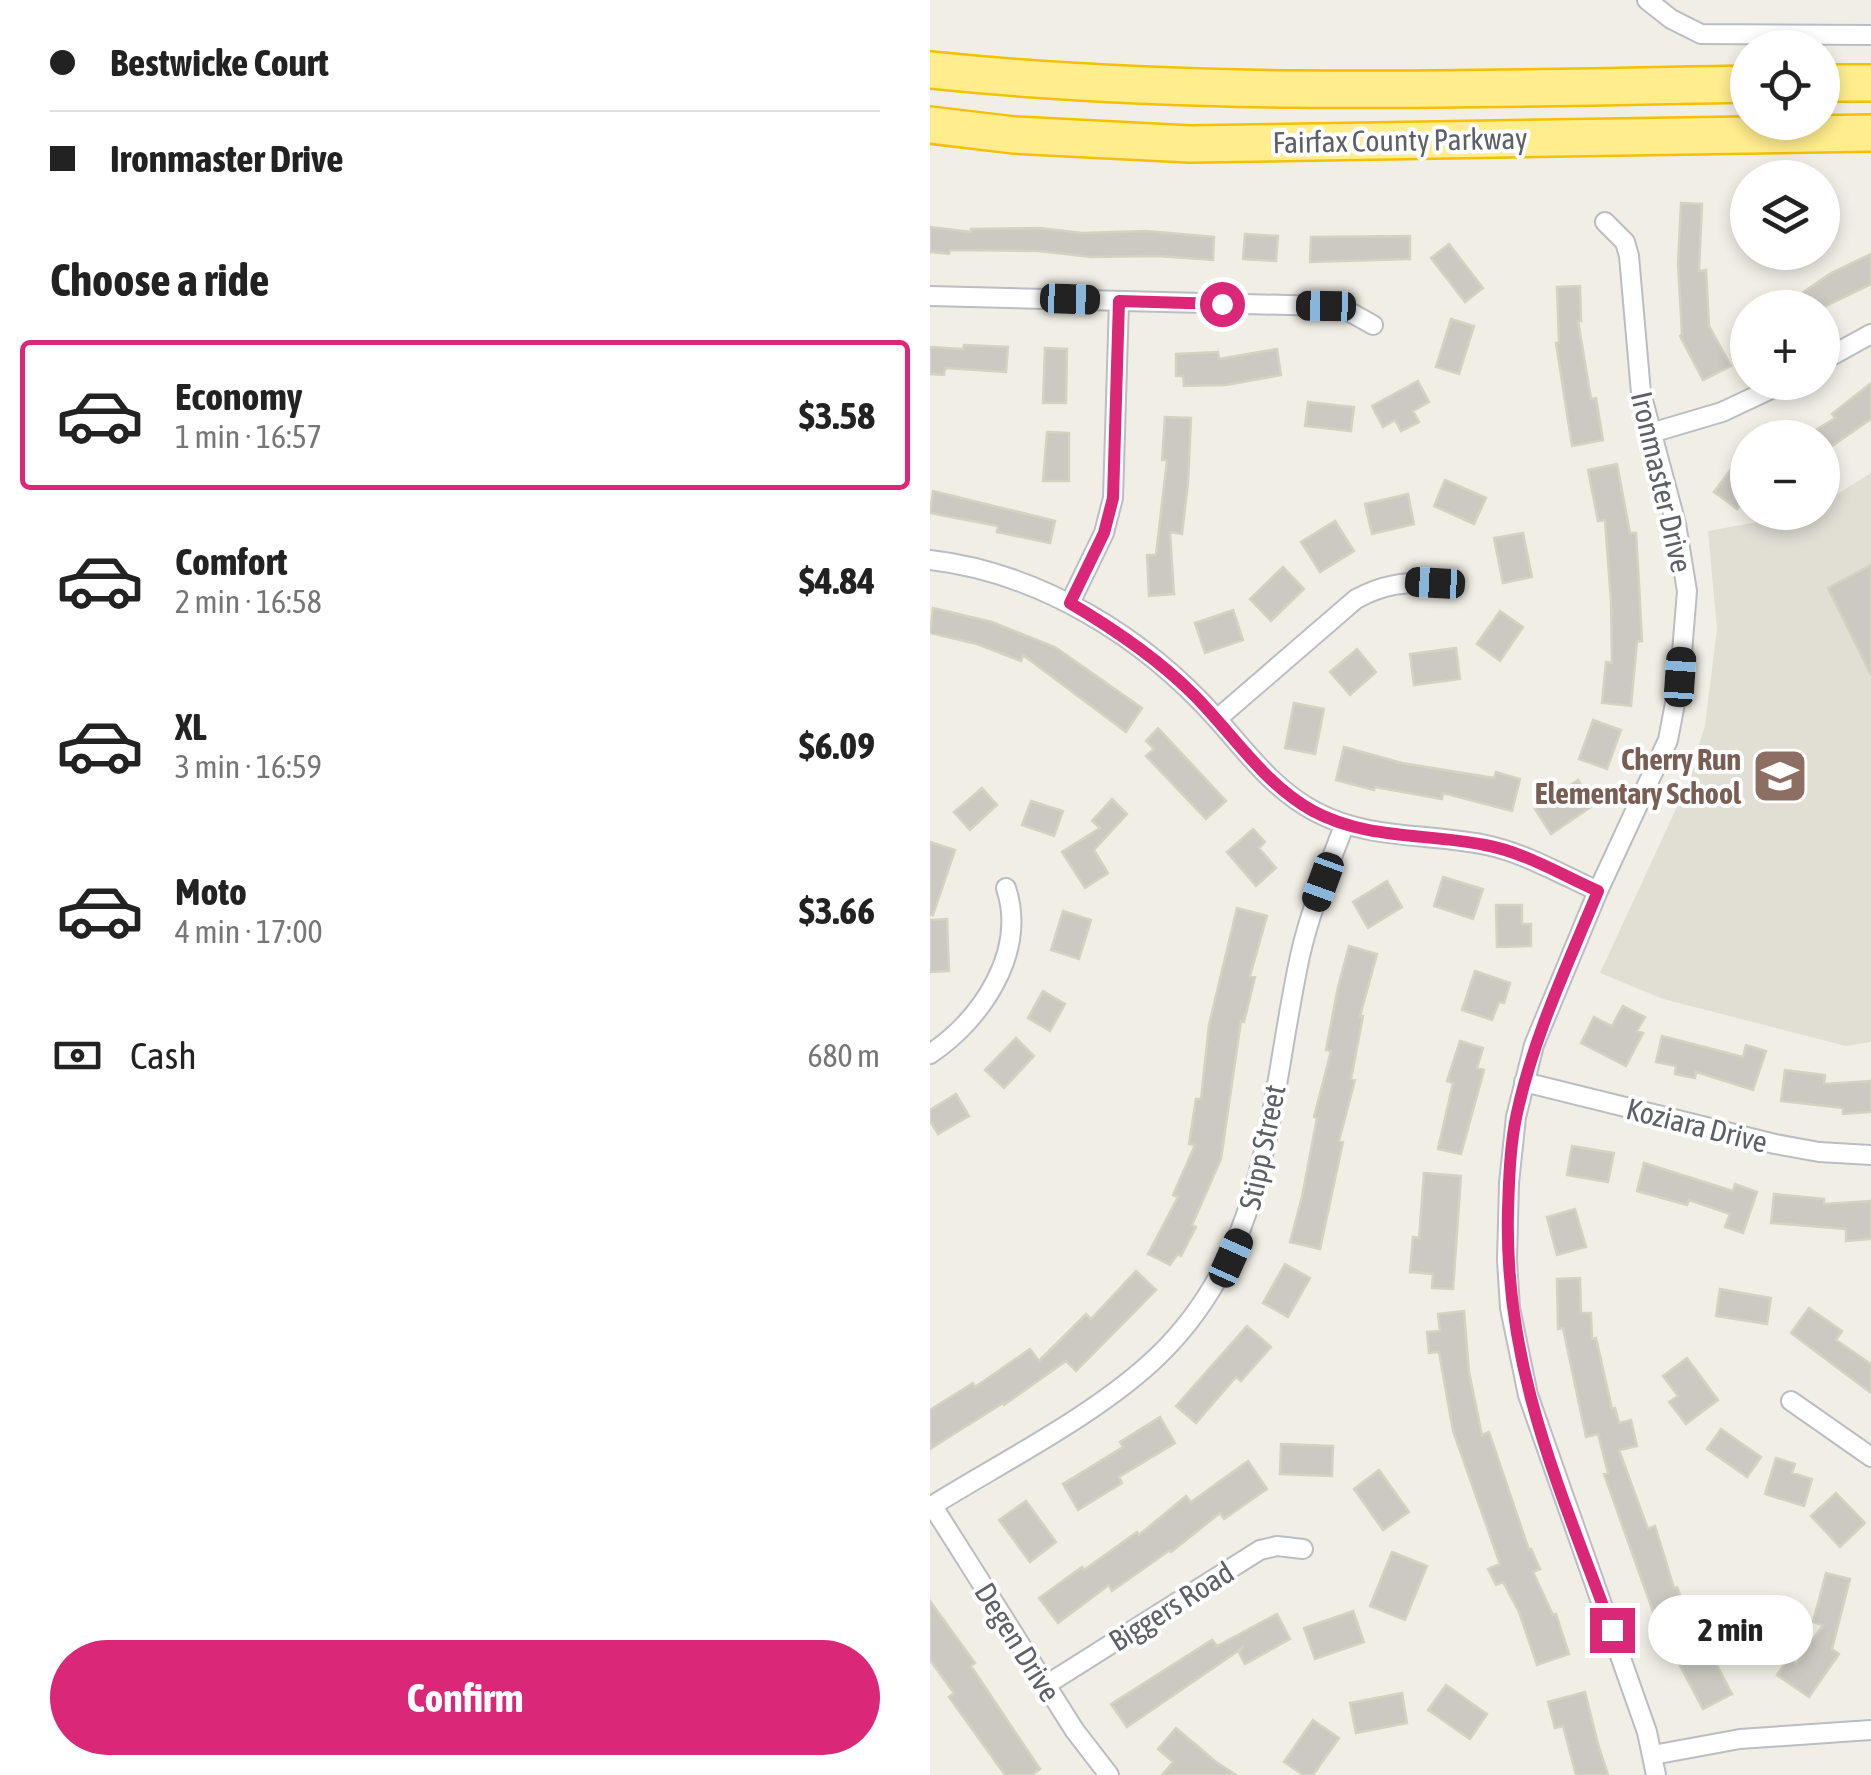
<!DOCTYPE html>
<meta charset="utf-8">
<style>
body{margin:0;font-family:"Asap Condensed",sans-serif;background:#f6f6f6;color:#222;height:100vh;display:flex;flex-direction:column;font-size:38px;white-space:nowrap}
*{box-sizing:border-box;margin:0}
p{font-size:32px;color:#767676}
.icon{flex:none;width:55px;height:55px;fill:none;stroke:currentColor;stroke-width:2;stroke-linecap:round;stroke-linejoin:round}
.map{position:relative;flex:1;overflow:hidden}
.sheet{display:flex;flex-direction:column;background:#fff;width:930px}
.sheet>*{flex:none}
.guide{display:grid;align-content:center;height:220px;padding:0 50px;background:#fff}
.fabs{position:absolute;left:800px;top:30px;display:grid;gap:20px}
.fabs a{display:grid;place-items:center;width:110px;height:110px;border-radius:50%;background:#fff;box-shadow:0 5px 15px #0003;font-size:50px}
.end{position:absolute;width:45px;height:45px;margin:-22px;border:12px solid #db2777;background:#fff;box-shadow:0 0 0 5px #fff}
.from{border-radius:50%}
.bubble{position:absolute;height:70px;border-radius:35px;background:#fff;box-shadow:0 5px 15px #0003;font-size:32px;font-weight:700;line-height:70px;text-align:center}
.car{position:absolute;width:30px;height:60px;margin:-30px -15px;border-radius:12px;box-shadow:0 0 8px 2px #0007;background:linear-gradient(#222 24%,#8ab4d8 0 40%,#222 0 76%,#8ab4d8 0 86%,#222 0)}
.guide b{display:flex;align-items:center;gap:35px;height:95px;font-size:38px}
.guide b+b{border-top:2px solid #e0e0e0}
.guide i{width:25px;height:25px;background:#222}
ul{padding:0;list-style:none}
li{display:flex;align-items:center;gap:30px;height:150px;margin:0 20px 15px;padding:0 30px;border:5px solid transparent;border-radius:10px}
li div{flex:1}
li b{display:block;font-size:38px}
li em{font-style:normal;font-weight:700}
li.on{border-color:#db2777}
li>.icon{width:90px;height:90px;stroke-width:1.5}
h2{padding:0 50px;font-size:45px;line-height:120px}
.pay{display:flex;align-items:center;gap:25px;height:110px;padding:0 50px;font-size:38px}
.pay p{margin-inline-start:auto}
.cta{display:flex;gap:20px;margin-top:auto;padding:20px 50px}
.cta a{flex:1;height:115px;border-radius:60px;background:#db2777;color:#fff;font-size:40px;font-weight:700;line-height:115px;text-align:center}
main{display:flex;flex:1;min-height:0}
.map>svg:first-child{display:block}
.education{fill:#e1ded4}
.building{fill:#ccc9c2;stroke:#d6d2c3;stroke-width:2.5}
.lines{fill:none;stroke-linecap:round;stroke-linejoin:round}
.street-casing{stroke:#babdc2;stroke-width:22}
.highway-casing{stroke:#f6bf00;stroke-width:40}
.street{stroke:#fff;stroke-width:18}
.highway{stroke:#ffed8e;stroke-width:35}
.route{stroke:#db2777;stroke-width:12}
.labels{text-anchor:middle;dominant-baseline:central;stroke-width:8;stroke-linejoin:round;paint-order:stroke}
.street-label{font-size:30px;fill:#5d6067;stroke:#fff}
.education-label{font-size:30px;font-weight:bold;fill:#785e54;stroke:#fff;text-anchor:end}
</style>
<main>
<section class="sheet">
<div class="guide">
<b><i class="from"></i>Bestwicke Court</b>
<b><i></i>Ironmaster Drive</b>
</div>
<h2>Choose a ride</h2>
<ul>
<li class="on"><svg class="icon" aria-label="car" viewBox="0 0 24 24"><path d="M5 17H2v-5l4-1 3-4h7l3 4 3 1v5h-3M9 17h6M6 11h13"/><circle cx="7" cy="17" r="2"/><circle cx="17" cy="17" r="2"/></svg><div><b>Economy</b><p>1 min · 16:57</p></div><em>$3.58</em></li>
<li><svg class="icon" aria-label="car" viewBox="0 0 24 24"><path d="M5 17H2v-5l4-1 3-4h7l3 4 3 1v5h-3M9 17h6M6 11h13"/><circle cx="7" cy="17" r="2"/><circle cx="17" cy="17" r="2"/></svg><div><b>Comfort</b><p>2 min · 16:58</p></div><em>$4.84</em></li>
<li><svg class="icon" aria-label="car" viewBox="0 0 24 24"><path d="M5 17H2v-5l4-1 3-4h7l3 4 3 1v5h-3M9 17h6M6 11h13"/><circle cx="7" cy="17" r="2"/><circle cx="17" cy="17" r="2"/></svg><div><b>XL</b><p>3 min · 16:59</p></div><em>$6.09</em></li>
<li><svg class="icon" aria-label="car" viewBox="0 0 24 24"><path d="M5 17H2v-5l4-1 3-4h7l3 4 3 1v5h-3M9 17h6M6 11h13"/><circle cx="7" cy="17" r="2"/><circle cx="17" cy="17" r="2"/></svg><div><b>Moto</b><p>4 min · 17:00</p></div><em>$3.66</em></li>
</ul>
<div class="pay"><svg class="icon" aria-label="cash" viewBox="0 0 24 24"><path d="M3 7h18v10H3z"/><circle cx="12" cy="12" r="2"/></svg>Cash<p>680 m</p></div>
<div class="cta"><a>Confirm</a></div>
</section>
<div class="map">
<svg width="941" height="1775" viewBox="0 0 941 1775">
<rect width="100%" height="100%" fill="#f1efe5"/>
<path class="education" d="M941,473V1042L916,1046L733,999L670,973L753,794L775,726L787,629L778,531L877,513L892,512L893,503Z"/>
<path class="building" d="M751,203L772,204L769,271L776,270L779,326L801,366L773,380L750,336L752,334L748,264Z
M0,227L41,232V229L110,228L152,233L216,231L284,237L283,260L228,256L161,257L108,251L20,250L19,254L0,252Z
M315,234L348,236L346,261L313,259Z
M480,236V259L380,262L381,237Z
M519,244L553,288L535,302L501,258Z
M941,254V284L892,308H850L901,273Z
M650,286L651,321H648L661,399L666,398L673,440L642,446L626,343H629L627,287Z
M521,319L544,326L529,374L506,367Z
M34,345L78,347L76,372L15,368L14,375L0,374V347L33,349Z
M115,348L137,349L136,403H113Z
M347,349L351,375L296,385L254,386L253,376H246V354L288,352L289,359Z
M488,381L499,402L483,411L489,422L471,431L465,420L453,427L442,406Z
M941,383V419L892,453V438H873L905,418L902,414Z
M378,402L424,407L421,431L375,426Z
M235,417L261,418L258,483L252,534L240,532L244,594L219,596L217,555H226L237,460H232Z
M117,432L139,433V481H113Z
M818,446V494L807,509L784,492Z
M687,464L700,533H706L709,584L712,641L707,642L701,706L672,703L676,662L682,663L681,601L675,520L668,521L658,470Z
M515,480L556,498L544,524L504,506Z
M3,491L125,521L120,543L67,532L68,526L0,513Z
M478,494L484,524L442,534L435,504Z
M405,521L424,551L390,572L371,542Z
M593,533L602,577L573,583L564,538Z
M941,565V675L898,588Z
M353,567L374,589L341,621L320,599Z
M3,608L62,622L125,647L212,708L196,732L93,655L91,661L47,644L0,633Z
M303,610L313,640L275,653L265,623Z
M570,611L593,627L570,661L547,644Z
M526,648L530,679L484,685L480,654Z
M427,649L446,672L420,695L400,672Z
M364,703L394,709L385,754L355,748Z
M663,720L691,730L677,769L649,759Z
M228,728L296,801L276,819L216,756L224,749L216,741Z
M414,747L472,763L564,778L566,772L590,779L582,811L513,793L512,799L445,787L444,790L406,780Z
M648,780L664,805L621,834L605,809Z
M52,788L67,805L40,830L24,812Z
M182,799L197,814L164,850L178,873L155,888L132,852L170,828L162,821Z
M101,801L133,811L124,836L92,825Z
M323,829L335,842L329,848L346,868L326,886L297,852Z
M0,842L25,850L3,915H0Z
M513,877L553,889L543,919L504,906Z
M457,881L472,907L438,928L423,902Z
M566,905H592V924H601V946L567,947Z
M307,908L337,916L320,976L325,977L314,1022L311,1021L291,1159L262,1225L266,1227L251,1256L248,1254L240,1265L218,1254L248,1197L243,1195L265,1145L259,1144L266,1099H271L279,1025Z
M133,911L161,920L149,959L121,950Z
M17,919L19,971L0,972V920Z
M419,946L447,954L430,1016H433L421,1079L425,1080L409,1141L413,1142L390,1249L360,1242L372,1197L387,1118L384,1117L401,1051L396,1050L408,987Z
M545,971L580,983L574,1003L569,1002L562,1020L532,1010Z
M113,991L135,1004L120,1031L98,1018Z
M693,1006L715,1017L707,1031L713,1033L696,1066L651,1043L664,1017L682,1026Z
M732,1036L813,1057L816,1045L836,1051L823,1090L766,1072L765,1078L745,1074L746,1066L726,1062Z
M86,1038L104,1056L74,1088L55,1070Z
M530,1041L553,1048L547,1068L554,1070L531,1154L508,1149L523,1083L517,1081Z
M855,1070L895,1075L894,1084L941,1081V1112L913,1114V1108L851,1101Z
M26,1094L39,1116L8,1134L0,1121V1110Z
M642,1146L684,1153L678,1182L637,1175Z
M714,1163L803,1191L805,1184L827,1192L813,1233L795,1227L800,1214L759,1200L757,1205L707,1191Z
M494,1173L531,1176L523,1289L502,1288L503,1274L480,1272L483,1237L489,1238Z
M844,1194L894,1199V1204L941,1201V1239L916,1241V1229L841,1223Z
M645,1209L656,1247L627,1255L617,1217Z
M355,1264L380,1278L358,1317L333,1303Z
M206,1271L226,1290L146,1371L136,1361L74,1405L73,1403L0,1449V1410L43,1383L45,1387L100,1349L109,1361L156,1314L161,1319Z
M650,1278L651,1313H661L662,1339L666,1338L682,1409L685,1408L689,1423L701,1420L707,1446L689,1450L718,1529L725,1526L744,1588L747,1587L762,1625L732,1637L674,1474L678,1473L668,1434L656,1437L633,1328L628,1329L627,1279Z
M790,1289L841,1298L837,1324L786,1316Z
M879,1308L912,1331L906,1340L941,1364V1393L861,1333Z
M534,1311L539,1372L552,1435L559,1432L599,1550L601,1549L610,1569L603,1572L623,1615L626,1614L639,1654L607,1665L589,1612L573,1582L566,1585L558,1569L570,1564L523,1431L509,1352L499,1353L497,1332L510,1331L508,1314Z
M317,1326L341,1347L311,1381L306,1377L266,1423L246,1406Z
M757,1358L788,1400L756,1424L739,1402L748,1396L733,1376Z
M230,1417L245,1443L189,1477L192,1483L148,1510L133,1484L193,1447L190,1442Z
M791,1429L831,1457L817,1477L777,1449Z
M351,1444L403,1446L402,1476L350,1474Z
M846,1458L865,1464L862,1473L882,1479L874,1506L835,1494Z
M318,1461L337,1489L294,1519L290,1513L241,1552L240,1550L182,1591L179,1585L128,1623L109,1598L152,1567L154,1570L207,1532L209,1535L256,1496L261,1502Z
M449,1470L479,1512L453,1530L424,1489Z
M906,1493L935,1523L910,1547L881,1516Z
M96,1501L126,1542L100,1562L69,1520Z
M462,1552L497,1566L475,1620L440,1606Z
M896,1573L920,1579L902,1649L909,1654L879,1697L847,1675L859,1658L866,1664L893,1625L883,1622Z
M0,1601L45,1663L41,1666L110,1769L102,1775H75L19,1697L24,1693L0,1660Z
M423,1611L434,1642L385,1659L374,1628Z
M347,1614L360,1639L315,1664L309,1653L311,1649L197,1727L181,1704L282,1640L287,1646Z
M778,1648L802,1694L773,1709L749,1664Z
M516,1685L557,1714L540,1739L498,1710Z
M655,1692L668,1744L678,1775H646L633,1726L625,1728L618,1702Z
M472,1693L477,1723L426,1733L420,1703Z
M383,1720L409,1738L383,1775H373L354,1762Z
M246,1728L285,1761L306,1775H232L243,1762L228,1749Z"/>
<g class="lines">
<g class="street-casing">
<path id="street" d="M717,0L741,19L771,34L941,35
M675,222L695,242L699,256L711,393L746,524L757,591L750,677L738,740L668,891L604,1045L586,1117L579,1183L577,1260L580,1308L598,1395L717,1732L726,1775
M0,296L396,306L418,311L443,325
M892,361L941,334
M721,433L792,412L856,382
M0,560C111,573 214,637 287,719C318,754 344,790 386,812C439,840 498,833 556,845C595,853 632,875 668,891
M140,603L174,533L183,498L189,301
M287,719L426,599C454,584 474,582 505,583
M0,1054C52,1019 97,952 76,888
M594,1082L845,1144L889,1152L941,1155
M861,1401L941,1457
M2,1505L145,1731L179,1775
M0,1507C72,1462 168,1414 228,1356C341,1247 339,1099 370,956C380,911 398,868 414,826
M116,1685L330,1550L347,1546L373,1549
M723,1755L810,1739L941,1730"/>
</g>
<g class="highway-casing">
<path id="highway" d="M0,70C272,98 545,89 818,84
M892,83H941
M0,125L84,135L260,144L941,133"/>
</g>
<use href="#street" class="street"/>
<use href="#highway" class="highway"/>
</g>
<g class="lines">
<path class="route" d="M292,304L189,301L183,498L174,533L140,603C184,629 227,658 263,694C303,734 333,783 383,811C437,840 497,833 555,845C594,852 632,875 668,891C638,964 604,1035 587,1113C580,1144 579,1179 578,1211C574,1368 629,1486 682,1630"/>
</g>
<defs>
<g id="school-square" transform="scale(2.875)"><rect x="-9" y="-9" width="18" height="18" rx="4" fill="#8d6e63" stroke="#fff"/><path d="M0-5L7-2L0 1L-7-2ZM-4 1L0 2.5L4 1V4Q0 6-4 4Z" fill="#fff"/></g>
</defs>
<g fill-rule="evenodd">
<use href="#school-square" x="850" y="776"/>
</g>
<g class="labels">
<g class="street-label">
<text transform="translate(470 140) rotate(-1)">Fairfax County Parkway</text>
<text transform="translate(732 482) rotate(77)">Ironmaster Drive</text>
<text transform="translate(767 1125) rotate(14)">Koziara Drive</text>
<text transform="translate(332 1147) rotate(-78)">Stipp Street</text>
<text transform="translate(241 1606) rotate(-32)">Biggers Road</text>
<text transform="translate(88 1642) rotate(58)">Degen Drive</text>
</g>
<g class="education-label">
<text x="811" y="759">Cherry Run<tspan x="811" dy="34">Elementary School</tspan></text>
</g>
</g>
</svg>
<div class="fabs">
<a><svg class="icon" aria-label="locate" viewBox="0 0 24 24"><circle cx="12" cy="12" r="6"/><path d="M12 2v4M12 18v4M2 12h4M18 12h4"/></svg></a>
<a><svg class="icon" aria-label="layers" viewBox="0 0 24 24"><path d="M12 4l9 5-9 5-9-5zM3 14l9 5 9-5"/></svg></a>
<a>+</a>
<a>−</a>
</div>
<i class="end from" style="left:292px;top:304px"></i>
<i class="end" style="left:682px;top:1630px"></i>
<div class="bubble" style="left:718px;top:1595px;width:165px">2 min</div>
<i class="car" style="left:140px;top:299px;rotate:92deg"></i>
<i class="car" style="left:396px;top:306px;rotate:271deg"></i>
<i class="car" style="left:505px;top:583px;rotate:273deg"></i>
<i class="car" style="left:750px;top:677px;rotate:4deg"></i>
<i class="car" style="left:393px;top:882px;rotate:200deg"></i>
<i class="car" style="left:301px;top:1258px;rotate:24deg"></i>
</div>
</main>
